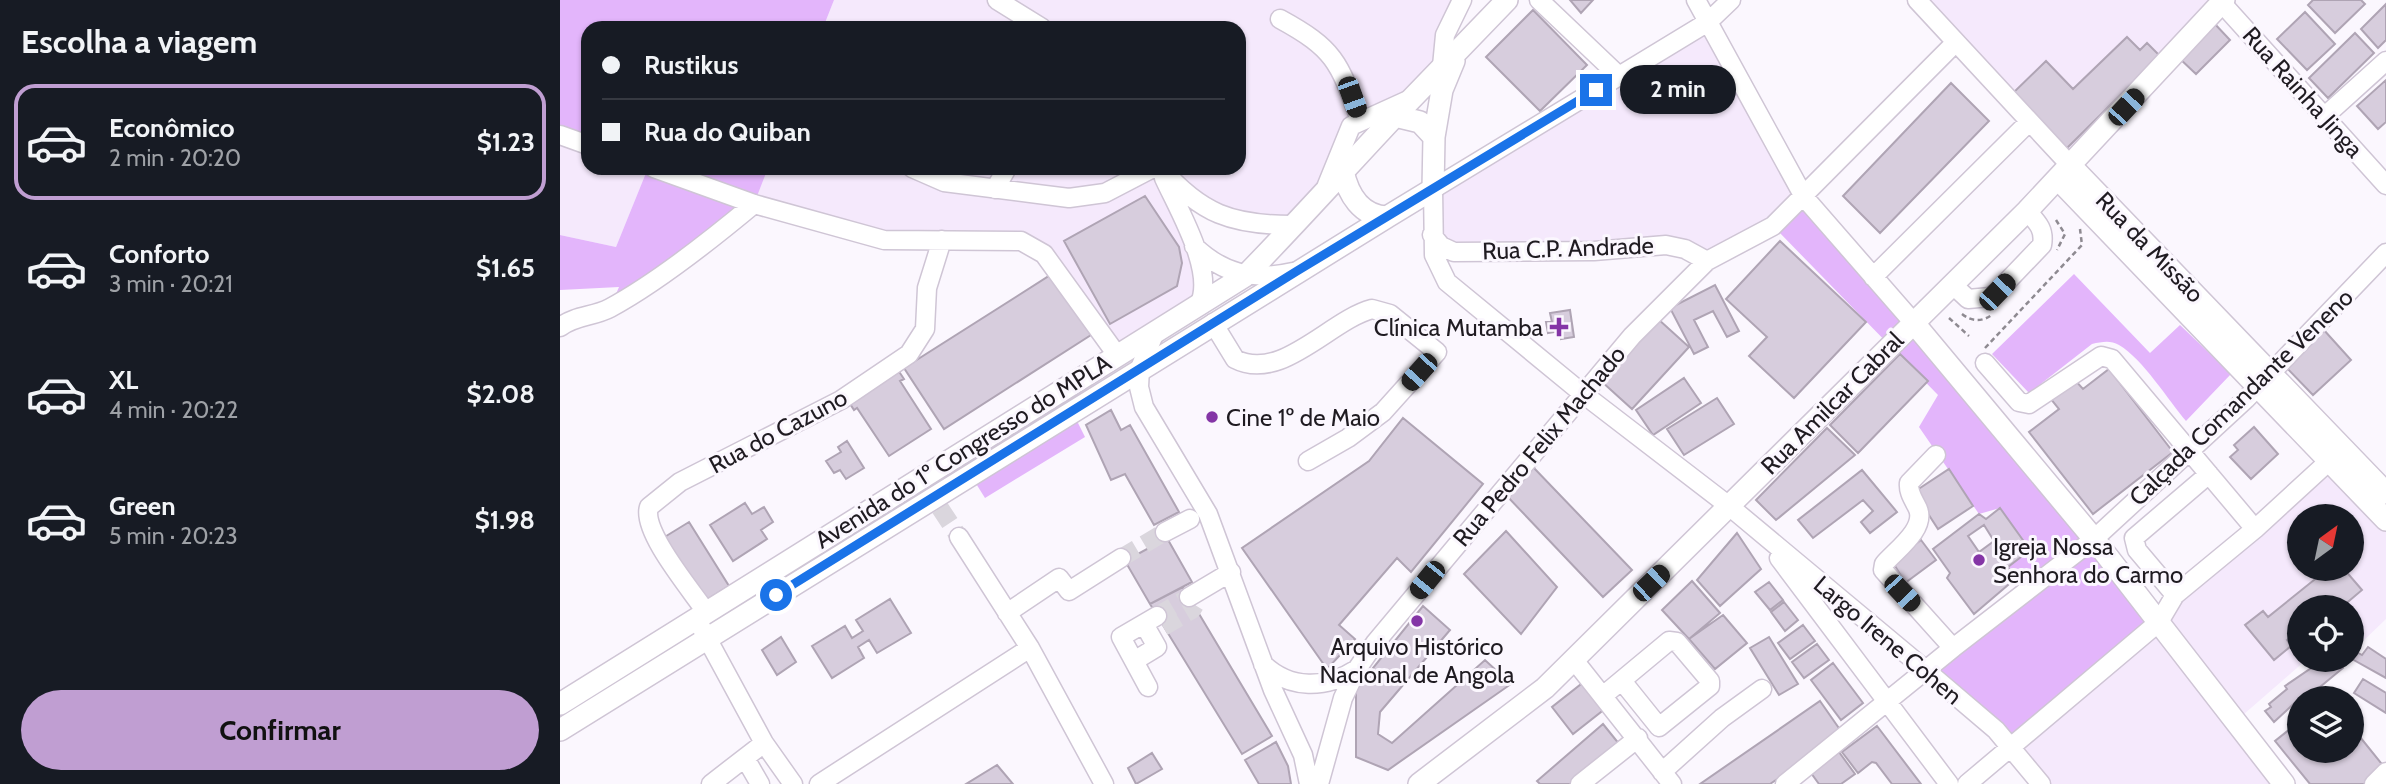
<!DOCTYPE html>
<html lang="pt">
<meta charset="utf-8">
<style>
body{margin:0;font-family:Cabin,sans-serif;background:#20242c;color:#f1f3f6;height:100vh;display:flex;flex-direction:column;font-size:26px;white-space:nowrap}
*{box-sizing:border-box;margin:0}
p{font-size:23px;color:#9ea1a6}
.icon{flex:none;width:38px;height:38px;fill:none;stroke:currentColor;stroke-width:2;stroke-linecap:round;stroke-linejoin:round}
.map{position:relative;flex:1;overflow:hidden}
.side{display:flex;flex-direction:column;background:#171b24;width:560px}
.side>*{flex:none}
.banner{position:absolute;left:21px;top:21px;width:665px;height:154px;border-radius:21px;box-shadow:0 2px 5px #0004;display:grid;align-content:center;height:154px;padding:0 21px;background:#171b24}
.needle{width:46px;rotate:33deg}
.buttons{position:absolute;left:1727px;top:504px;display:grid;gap:14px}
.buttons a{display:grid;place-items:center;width:77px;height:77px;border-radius:50%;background:#171b24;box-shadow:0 2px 5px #0004;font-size:35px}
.end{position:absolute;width:32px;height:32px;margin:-16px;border:9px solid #1a73e8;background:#fff;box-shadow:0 0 0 4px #fff}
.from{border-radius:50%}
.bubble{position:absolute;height:49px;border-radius:24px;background:#171b24;box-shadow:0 2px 5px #0004;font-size:23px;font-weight:700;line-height:49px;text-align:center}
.car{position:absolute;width:21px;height:42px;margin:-21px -10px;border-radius:9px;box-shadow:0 0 5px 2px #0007;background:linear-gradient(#222 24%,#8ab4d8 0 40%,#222 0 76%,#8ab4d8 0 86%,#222 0)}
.banner b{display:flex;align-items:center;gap:24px;height:66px;font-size:26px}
.banner b+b{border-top:2px solid #363941}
.banner i{width:18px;height:18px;background:#f1f3f6}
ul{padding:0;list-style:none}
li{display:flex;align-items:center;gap:21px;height:116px;margin:0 14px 10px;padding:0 7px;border:4px solid transparent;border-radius:21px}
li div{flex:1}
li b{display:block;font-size:26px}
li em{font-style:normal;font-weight:700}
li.current{border-color:#c09ed2}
li>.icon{width:63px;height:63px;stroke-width:1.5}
h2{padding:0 21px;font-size:32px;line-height:84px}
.action{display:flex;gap:14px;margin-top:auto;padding:14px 21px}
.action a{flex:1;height:80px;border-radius:42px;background:#c09ed2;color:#111;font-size:28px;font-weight:700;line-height:80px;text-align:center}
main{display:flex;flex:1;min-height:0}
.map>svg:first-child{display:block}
.built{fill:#f5e9fc;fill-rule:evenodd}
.green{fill:#e3b5fb}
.building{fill:#d7cddd;stroke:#afa4b4;stroke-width:2;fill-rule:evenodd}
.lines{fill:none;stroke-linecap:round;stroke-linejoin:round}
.minor-tunnel{stroke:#dad6dd;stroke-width:18;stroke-dasharray:18 9;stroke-linecap:butt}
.minor-casing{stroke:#cfc5d5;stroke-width:21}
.major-casing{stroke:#cfc5d5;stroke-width:24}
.path{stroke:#8e8a91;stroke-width:2.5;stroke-dasharray:5 3.5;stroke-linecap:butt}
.minor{stroke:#fff;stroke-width:18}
.major{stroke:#fff;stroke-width:21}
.route{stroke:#1a73e8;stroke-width:9}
.poi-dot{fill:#8435a6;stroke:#fbf7fe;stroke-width:2.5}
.labels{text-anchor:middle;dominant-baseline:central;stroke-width:6;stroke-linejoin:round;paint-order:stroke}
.street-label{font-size:24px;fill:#1f1b21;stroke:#fbf7fe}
.poi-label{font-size:24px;fill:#1f1b21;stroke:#fbf7fe;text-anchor:start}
</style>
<main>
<section class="side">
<h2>Escolha a viagem</h2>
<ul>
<li class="current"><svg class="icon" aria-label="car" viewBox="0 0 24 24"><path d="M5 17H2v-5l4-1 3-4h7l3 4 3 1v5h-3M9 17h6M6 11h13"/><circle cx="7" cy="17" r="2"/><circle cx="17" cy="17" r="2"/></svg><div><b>Econômico</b><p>2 min · 20:20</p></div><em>$1.23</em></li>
<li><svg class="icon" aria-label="car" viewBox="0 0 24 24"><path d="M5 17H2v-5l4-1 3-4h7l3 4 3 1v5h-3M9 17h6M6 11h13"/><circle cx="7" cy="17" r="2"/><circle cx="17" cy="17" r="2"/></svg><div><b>Conforto</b><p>3 min · 20:21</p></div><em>$1.65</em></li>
<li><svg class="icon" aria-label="car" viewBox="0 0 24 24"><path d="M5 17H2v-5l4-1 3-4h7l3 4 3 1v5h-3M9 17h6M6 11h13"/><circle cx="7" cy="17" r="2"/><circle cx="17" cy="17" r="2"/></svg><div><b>XL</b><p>4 min · 20:22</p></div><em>$2.08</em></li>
<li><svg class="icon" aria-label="car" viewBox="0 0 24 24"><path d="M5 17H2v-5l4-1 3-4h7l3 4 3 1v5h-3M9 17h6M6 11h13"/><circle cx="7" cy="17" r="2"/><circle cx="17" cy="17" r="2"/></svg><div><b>Green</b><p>5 min · 20:23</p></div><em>$1.98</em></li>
</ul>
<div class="action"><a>Confirmar</a></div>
</section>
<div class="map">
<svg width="1826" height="784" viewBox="0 0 1826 784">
<rect width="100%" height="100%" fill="#fbf7fe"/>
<path class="built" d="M274,0H902L882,66L853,97L808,116L732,225L679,222L605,168H679V28H263Z
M1357,0H1664L1511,166Z
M1148,22L1244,197L1147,261L1125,249L881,246L873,189Z
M0,135L28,145V168H88L56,247L0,235Z
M208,168H600L643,296L557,355L475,247L364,241L194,204Z
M1768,462L1826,521V619L1799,645L1792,637V607H1740V660H1746L1676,721L1725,784H1481L1450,747L1615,595ZM1740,516H1792V569H1740Z"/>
<path class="green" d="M0,0H274L263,28H28V145L0,135Z
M88,168H208L194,204L50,308L59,287L0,290V235L56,247Z
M1244,197L1599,622L1450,747L1366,672L1467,589L1455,579L1448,567L1470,550L1440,508L1419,514L1359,427L1378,395L1213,226Z
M1514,274L1590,353L1620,325L1671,374L1626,421C1609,401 1582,358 1559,345C1550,340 1542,342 1532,344L1469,393L1432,354Z
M512,411L525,437L425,498L410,474Z"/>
<path class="building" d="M1010,0H1033L1021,13Z
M1753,0H1801L1805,4L1775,33L1748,5Z
M1826,4V40L1818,48L1801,29Z
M973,10L1027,65L980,111L926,57Z
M1745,12L1775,44L1747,70L1717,39Z
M1653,22L1670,40L1636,74L1618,57Z
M1795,33L1814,53L1768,98L1749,78Z
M1567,37L1580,50L1587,43L1600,56L1506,149L1452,94L1486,61L1513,89Z
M1826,80V122L1818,129L1797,106Z
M1391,83L1429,121L1320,233L1283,196Z
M585,196L619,247L622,263L617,286L550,324L504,241Z
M1220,241L1306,322L1234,398L1189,356L1207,337L1166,299Z
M492,274L531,335L384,429L344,368Z
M1155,285L1179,331L1167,337L1153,311L1134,320L1148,347L1134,354L1110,308Z
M1010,310L1014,337L1001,339L1000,331L988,333L986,322H992L990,313Z
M1098,319L1129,347L1072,409L1041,381Z
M1763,329L1791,360L1753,395L1724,365Z
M1340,354L1368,381L1298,453L1270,425Z
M336,367L344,379L340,381L371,429L329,456L297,408L294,410L287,399Z
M1549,369L1613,452L1533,514L1469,432L1499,409L1490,398L1514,379L1523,389Z
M1124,378L1141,403L1093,435L1076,410Z
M1157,398L1174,424L1124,455L1107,429Z
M551,410L561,430L570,425L619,512L594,525L565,474L551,480L526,425Z
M843,418L923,484L851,572L837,558L779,625L795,639L767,669L682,548L809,461Z
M1694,427L1718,454L1691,479L1670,457L1678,450L1674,445Z
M1267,428L1295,455L1216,520L1196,500Z
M287,441L304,468L286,479L280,470L274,473L266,461L281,452L278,447Z
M973,467L1072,570L1043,597L945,494Z
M1389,469L1413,506L1378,529L1354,492Z
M1302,470L1337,512L1310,533L1301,522L1313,511L1303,500L1253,538L1238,520Z
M185,503L192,514L204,507L213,522L201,530L207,539L173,561L150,525Z
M1440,508L1470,550L1448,567L1455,579L1414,614L1387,578L1390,573L1373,549L1419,514L1426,519ZM1424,525L1434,541L1419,552L1408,536Z
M129,522L169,586L143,602L103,538Z
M946,531L997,587L961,634L904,574Z
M1177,533L1201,569L1160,606L1137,580Z
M607,538L632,582L590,604L565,561Z
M1361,540L1376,560L1345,583L1334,564L1337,558Z
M1756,569H1784L1802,590L1783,606L1777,599L1767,607H1740V630L1727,640L1731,646L1714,660L1685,625L1703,611L1708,617L1759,576Z
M1132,581L1160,613L1129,639L1102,610Z
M1209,582L1223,600L1210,610L1195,592Z
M623,587L712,736L682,754L590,604Z
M330,599L351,633L317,653L309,640L298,647L304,658L272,678L252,646L285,626L292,638L303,631L296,620Z
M1224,602L1238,620L1225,631L1211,612Z
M863,606L890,630L820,712L818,734L832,743L925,660L951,684L828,770L796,757V689Z
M1163,615L1187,643L1155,669L1129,639Z
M1243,625L1255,641L1230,659L1218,643Z
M221,637L236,662L217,675L202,650Z
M1209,637L1238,684L1219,695L1190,648Z
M1257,644L1269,660L1244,678L1232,662Z
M1808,647L1826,659V678L1792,659L1793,650L1802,655Z
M1763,660H1776L1783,668L1760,687L1763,691L1754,698H1740L1714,722L1705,711L1711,707L1709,704L1727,689L1725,686Z
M1273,663L1303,703L1281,720L1251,680Z
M1803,679L1826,693V713L1794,693Z
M1025,681L1046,708L1013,734L992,707Z
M1260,701L1283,734L1210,784H1140Z
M1740,721V751H1792V735L1796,732L1825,768L1804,784H1750L1715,741Z
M1043,724L1068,755L1020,784H980L977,781Z
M1317,726L1361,784H1332L1316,763L1312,762L1298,773L1282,752Z
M716,742L728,766L731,784H699L685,760Z
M1279,752L1295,774L1281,784H1259L1251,773Z
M592,753L602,769L576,784L568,768Z
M437,765L453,784H406Z"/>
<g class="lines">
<path class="minor-tunnel" d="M380,508L399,537
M561,558L605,532
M597,616L629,597
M603,627L632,610L635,605"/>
<g class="minor-casing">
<path id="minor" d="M437,0L482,28
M979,0L1059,76
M1136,0L1244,197L1353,322
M1171,0L1148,22L873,189L874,255L887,282L1022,393L1169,506L1349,656L1436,730L1481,784
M1357,0L1511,166
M1659,0L1826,185
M720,19C775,49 779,62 800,120
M882,66L885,35L902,0
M1765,116L1826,61
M0,135L28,145
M94,168L194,204L324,240L461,241L484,254L557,355
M352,168L384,182L509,198L545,193L593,168
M601,168C641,214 672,225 732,225
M604,178C618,209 656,272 639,305
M767,185L791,126L846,101
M435,189L447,168
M872,235L881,246L894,252L1034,251L1106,245L1125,249L1147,261
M634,246C663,274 694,281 733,272
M1313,277L1469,122
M1393,285L1408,299L1430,297L1437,292L1482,245C1485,229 1477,222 1467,211
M653,323L675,359C721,383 770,320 812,309L830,314L877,352L823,412L788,438L748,461
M0,327C16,315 33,317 50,308C98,282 152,239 194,204
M595,332L580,368L579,387L584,407L648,514L713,690L743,755L749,784
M1425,363L1459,402L1469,404L1541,356L1552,359L1695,529
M1376,455L1349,483C1348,493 1354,500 1358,509C1366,529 1336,550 1324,564L1323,570L1393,648
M605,532L630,519
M399,537L470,648L544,784
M1219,558L1389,784
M1615,595L1577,550L1574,538L1649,474
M629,597L671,572
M146,612C132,591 81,531 89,507L120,482L281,400L349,354L365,329L367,288L382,240
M447,613L499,578L509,591L561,558
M141,627L204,743L233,784
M1014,660L1112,784
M574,661L597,647L584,624
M703,664C730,690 766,689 797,669
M588,687L561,637L597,616
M1044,695L1109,641L1117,642L1150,681V686L1099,727L1062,681
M185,758L200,784
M1102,772L1162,718L1202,689
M151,784L204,743
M259,784L470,648
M759,784L783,698L797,669L815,643L1072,336L1147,261L1213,226L1395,43
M1020,784L1078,738
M1225,784L1393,648L1534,539L1686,399L1826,253
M1407,784L1599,622L1615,595L1695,529L1779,452
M1814,784L1826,772"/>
</g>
<g class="major-casing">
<path id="major" d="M835,116L947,0
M874,137L882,90L894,61
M1511,166L1826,493
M1498,179L1826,520
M1353,322L1534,539L1724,784
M0,704L685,276C736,224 785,169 835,116L860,122L874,137L873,189L827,217C801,216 788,194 783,171
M0,730L827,217
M859,784L985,688L1467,211L1664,0"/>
</g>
<path class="path" d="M1496,220L1505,234L1497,250
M1402,314C1412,322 1423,322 1433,314
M1389,318L1409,336
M1425,348L1522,245L1520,229"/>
<use href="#minor" class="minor"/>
<use href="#major" class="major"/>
</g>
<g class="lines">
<path class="route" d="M216,595L737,271L1036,90"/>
</g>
<g class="poi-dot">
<path d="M995.5 316.5h7v7h7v7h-7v7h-7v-7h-7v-7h7z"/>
<circle cx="652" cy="417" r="7"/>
<circle cx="1419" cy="560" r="7"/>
<circle cx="857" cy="621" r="7"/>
</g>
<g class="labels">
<g class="street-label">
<text transform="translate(1743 92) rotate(48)">Rua Rainha Jinga</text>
<text transform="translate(1590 247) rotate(46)">Rua da Missão</text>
<text transform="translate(1008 248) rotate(-2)">Rua C.P. Andrade</text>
<text transform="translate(1681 397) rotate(-44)">Calçada Comandante Veneno</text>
<text transform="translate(1272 403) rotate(-45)">Rua Amilcar Cabral</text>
<text transform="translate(218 431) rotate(-28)">Rua do Cazuno</text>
<text transform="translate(979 446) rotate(-50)">Rua Pedro Felix Machado</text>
<text transform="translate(403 451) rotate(-32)">Avenida do 1º Congresso do MPLA</text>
<text transform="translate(1328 640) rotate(40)">Largo Irene Cohen</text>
</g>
<g class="poi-label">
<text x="983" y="327" text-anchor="end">Clínica Mutamba</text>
<text x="666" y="417">Cine 1º de Maio</text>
<text x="1433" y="546">Igreja Nossa<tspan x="1433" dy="28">Senhora do Carmo</tspan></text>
<text x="857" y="646" text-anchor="middle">Arquivo Histórico<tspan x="857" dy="28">Nacional de Angola</tspan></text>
</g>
</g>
</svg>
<div class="buttons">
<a><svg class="needle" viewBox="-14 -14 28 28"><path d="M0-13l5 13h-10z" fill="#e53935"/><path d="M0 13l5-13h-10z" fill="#9ea1a6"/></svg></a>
<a><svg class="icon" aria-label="locate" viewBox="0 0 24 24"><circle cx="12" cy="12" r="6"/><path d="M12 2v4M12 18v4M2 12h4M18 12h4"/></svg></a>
<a><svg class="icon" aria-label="layers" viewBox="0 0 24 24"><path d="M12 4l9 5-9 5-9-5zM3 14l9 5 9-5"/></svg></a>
</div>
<i class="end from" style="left:216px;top:595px"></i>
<i class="end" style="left:1036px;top:90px"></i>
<div class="bubble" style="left:1060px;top:65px;width:116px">2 min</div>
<i class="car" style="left:792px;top:97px;rotate:160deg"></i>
<i class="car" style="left:1566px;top:107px;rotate:43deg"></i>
<i class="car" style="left:1437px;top:292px;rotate:44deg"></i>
<i class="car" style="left:859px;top:372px;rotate:222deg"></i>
<i class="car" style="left:867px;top:580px;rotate:219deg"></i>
<i class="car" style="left:1091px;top:583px;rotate:46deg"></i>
<i class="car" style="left:1342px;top:593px;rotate:137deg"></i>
<div class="banner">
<b><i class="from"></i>Rustikus</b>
<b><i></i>Rua do Quiban</b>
</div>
</div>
</main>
